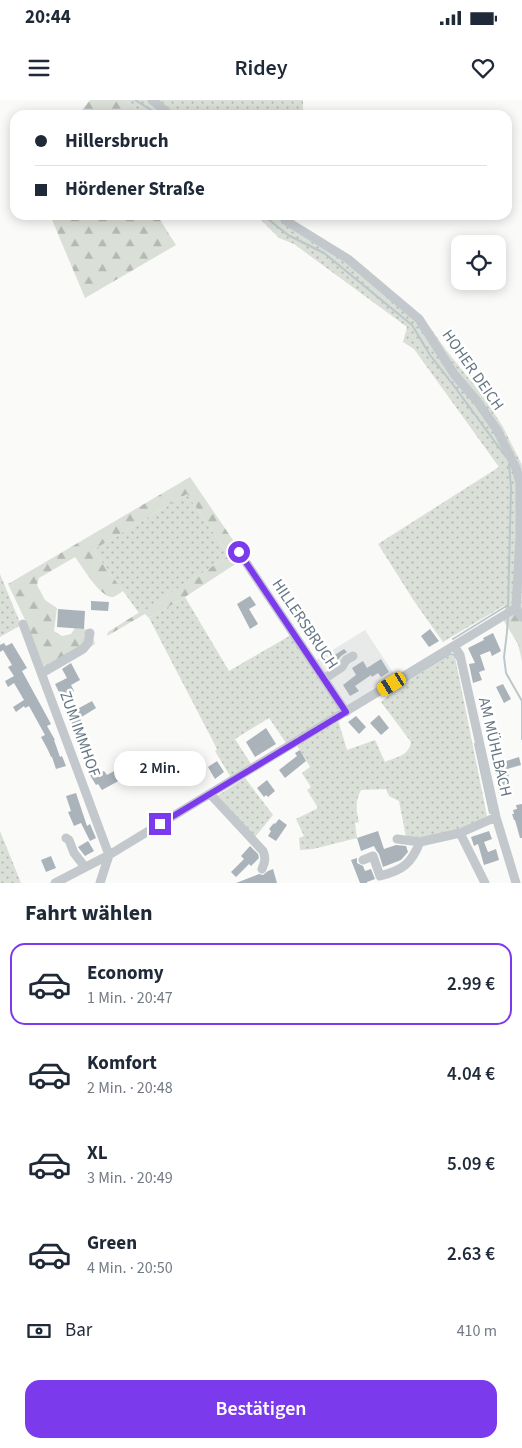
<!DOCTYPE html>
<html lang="de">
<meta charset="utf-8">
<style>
body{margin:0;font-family:"Source Sans 3",sans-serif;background:#f6f6f7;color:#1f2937;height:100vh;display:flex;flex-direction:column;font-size:19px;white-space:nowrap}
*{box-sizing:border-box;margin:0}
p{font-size:16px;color:#747a83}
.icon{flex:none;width:28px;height:28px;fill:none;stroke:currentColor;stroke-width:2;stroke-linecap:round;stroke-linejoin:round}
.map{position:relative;height:783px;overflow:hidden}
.side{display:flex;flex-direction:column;background:#fff;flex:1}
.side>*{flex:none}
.top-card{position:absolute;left:10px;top:10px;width:502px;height:110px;border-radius:15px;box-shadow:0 2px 12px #0003;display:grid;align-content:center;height:110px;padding:0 25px;background:#fff}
.controls{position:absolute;left:451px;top:135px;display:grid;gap:10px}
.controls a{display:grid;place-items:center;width:55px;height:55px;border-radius:10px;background:#fff;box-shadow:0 2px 12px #0003;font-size:25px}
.end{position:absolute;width:22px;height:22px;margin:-11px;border:6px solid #7c3aed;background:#fff;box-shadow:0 0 0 2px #fff}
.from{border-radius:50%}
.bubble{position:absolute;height:35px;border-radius:15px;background:#fff;box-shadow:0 2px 12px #0003;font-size:16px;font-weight:600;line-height:35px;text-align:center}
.car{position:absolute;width:15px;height:30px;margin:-15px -8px;border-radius:6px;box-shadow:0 0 4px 1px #0007;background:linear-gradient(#f5c518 24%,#345 0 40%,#f5c518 0 76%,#345 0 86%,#f5c518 0)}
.top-card b{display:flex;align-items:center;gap:18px;height:48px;font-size:19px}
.top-card b+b{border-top:1px solid #e0e1e3}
.top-card i{width:12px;height:12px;background:#1f2937}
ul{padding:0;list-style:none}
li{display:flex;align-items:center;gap:15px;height:82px;margin:0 10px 8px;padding:0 15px;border:2px solid transparent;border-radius:15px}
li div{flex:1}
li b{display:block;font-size:19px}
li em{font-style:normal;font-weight:600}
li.active{border-color:#7c3aed}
li>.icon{width:45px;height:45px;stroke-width:1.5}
h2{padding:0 25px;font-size:22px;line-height:60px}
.pay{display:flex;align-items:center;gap:12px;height:55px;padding:0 25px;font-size:19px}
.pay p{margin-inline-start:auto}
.action{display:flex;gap:10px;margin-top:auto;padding:10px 25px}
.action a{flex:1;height:58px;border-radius:15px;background:#7c3aed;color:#fff;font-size:20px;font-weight:600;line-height:58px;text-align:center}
.status{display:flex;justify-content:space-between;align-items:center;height:35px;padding:0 25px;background:#fff;direction:ltr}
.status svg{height:14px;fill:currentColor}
header{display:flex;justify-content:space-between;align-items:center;height:65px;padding:0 25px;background:#fff;font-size:22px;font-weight:600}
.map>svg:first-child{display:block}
.built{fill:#e8e9e9}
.grass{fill:url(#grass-dots)}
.forest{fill:url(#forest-firs)}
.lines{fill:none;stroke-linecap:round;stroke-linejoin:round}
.stream{stroke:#bbc7cb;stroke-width:2}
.building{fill:#aab3b9}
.minor{stroke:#c3c8cc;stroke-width:9}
.route{stroke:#7c3aed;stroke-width:6}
.labels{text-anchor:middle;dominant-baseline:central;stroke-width:5;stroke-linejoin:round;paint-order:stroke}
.street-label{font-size:16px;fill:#657683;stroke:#fff}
</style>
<div class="status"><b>20:44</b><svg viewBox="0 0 49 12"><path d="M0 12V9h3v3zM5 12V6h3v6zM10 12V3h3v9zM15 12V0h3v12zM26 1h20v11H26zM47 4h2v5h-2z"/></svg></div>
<header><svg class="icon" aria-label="menu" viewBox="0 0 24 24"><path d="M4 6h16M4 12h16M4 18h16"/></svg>Ridey<svg class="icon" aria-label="heart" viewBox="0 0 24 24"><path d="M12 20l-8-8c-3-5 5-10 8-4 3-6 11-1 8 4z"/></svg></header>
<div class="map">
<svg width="522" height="783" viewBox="0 0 522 783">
<defs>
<pattern id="grass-dots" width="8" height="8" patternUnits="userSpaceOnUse" patternTransform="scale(1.25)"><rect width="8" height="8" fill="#dadfd7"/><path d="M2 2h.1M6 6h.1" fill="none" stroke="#b4b9b4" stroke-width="1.8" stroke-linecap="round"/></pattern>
<pattern id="forest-firs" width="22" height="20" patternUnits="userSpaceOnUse" patternTransform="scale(1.25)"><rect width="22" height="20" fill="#dadfd7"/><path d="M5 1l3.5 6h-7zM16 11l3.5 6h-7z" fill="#b4b9b4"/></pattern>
</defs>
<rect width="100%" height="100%" fill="#fafaf8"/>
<path class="built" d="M365,530L396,577L347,606L316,560Z"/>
<path class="grass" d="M126,0H303V15H143Z
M256,115H300L290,120L422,216L446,250L483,296L503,327L522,365V510L505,512V505L443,542L414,501L378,444L499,367L414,249L403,242L407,227L294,144L279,138Z
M187,394L229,456L139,513L93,450Z
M0,474L21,525L0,537Z
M185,497L229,571L291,535L341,611L286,643L269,618L235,639L251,664L230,676L215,651L217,649L149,518Z
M450,555L455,557L487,716C462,729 435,741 406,737L399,701L389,696L386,689L361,690C355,701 356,710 359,722L355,723L357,738L313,749L300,750L299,738L304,736L296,719L318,708L307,690L311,687L302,673L310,667L297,645L338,620L347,650L375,640L385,662C396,657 409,656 411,642L381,602L401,585Z
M245,678L273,715L255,737L217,696Z
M0,731L21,783H0Z"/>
<path class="forest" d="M90,0H126L143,15H78Z
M50,115H157L176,145L85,198Z
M190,377L235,443L231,445L240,461L185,497L149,518L145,514L107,536L108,532L229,456L187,394L93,450L123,491C120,493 116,496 113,497C100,498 82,466 75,457L39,478L37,485L45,500L57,508L54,531L62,536L71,534L75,528L91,530L95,544L46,573L26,522L8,484Z
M515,510L522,520V561L518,544L502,518Z"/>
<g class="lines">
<path class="stream" d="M135,0L159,15
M263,115L288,135L324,153L412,225L430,255L454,286L506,357
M508,509L511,387L509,364
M508,516L507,532L504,557L506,573L522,601V639
M453,539L508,505
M394,588L450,554L454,555L457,559
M475,644L490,713"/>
</g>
<path class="building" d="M250,496L256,505L249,509L258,524L250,529L237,504Z
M91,501L109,502L108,511L91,510Z
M58,509L85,511L84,529L57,527Z
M430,529L439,541L429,547L421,536Z
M493,533L501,551L492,556L490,551L480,555L485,570L479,572L482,580L473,583L469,564L475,563L468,548L484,540L483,538Z
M4,543L6,546L12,543L27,568L22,571L51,624L47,626L55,640H54L60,657L62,656L66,666L56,669L52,657H51L48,650L41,637L45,635L29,606L25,608L24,606L16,612L13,607L24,600L14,583L8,587L5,581L14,576L8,567L12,565L3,550L0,552V545Z
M344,549L347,552L341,556L338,560L337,563L328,569L324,562Z
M381,559L389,572L381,577L378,573L372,577L371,575L355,586L359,591L350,596L343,585L356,575L352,568L363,561L367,568Z
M71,563L80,580L71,585L74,591L62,598L55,584L67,578L62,569Z
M503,584L511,599L504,603L496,587Z
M92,601L96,608L80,618L84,628L75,631L68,614Z
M379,615L389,628L381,635L370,623Z
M356,616L366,627L359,634L348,622Z
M266,628L276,644L255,657L246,642Z
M300,650L306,661L285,678L279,670L297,656L295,653Z
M519,657L521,665L507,669L513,694L500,697L497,687L502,686L497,664Z
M217,661L224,672L215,679L208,667Z
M96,667L100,673L104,671L107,675L116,670L122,679L102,690L98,684L96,685L88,672Z
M267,680L275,691L268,697L266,695L264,697L257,688Z
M76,693L87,726L90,724L96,738L90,741L81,723L74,726L68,712L71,711L66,696Z
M522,704V738H520L515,720H514L512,714H514L513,710L517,709L516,705Z
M279,719L287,725L276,741L268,736L271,731L269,729L274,723L275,724Z
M378,731L384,749L396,745L406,746L408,752L401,760L383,767L379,754L376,750L374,746L361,751L357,738Z
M489,731L492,739L484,742L488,752L496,749L499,760L484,765L478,744L474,746L471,737Z
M88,741L94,751L85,756L78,747Z
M250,746L258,754L259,758L251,766L249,764L236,777L231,772L244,759L241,756Z
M51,756L56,768L46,772L41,760Z
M357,758V763L363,766L365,771L371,769L375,779L367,782V783H360L351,760Z
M273,769L277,783H236L259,774L263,775L268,771Z"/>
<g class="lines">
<path class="minor" d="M152,0L170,15
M281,115L288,122L348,159L419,219L454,274L477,301L497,330L516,368L520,383V437L516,508
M239,452L346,612
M516,508L522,517
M23,524L109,755L55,783
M454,546L460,555L496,717L516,783
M42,573L83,549L88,543L90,533
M324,579L342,567L346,560L353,556
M210,694L263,751C266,758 265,762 262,769
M66,738L69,740L74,753L85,767
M397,739L420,742
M363,760L373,756L380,776C403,770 411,764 420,742L460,733
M100,783L109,755L516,508
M485,783L460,733L496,717"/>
</g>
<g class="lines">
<path class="route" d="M160,724L346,612L239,452"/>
</g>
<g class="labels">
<g class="street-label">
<text transform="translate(473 270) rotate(55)">HOHER DEICH</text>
<text transform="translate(305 524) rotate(56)">HILLERSBRUCH</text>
<text transform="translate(80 634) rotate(70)">ZUM IMMHOF</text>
<text transform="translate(495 647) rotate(77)">AM MÜHLBACH</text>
</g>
</g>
</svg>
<div class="controls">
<a><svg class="icon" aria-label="locate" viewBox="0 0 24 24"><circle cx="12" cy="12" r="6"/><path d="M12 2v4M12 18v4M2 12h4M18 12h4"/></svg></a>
</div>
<i class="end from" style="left:239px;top:452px"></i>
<i class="end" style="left:160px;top:724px"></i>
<div class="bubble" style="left:114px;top:651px;width:92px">2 Min.</div>
<i class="car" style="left:392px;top:584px;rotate:239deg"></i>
<div class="top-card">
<b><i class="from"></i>Hillersbruch</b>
<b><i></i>Hördener Straße</b>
</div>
</div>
<section class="side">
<h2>Fahrt wählen</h2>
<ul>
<li class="active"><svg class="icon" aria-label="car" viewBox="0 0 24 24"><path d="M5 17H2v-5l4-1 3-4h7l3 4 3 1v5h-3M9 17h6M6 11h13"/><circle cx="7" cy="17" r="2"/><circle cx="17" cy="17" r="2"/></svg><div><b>Economy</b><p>1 Min. · 20:47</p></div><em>2.99 €</em></li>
<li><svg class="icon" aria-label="car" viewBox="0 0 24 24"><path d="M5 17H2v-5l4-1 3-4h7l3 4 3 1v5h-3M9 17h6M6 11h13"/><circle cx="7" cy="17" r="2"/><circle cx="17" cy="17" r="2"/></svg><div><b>Komfort</b><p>2 Min. · 20:48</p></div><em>4.04 €</em></li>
<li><svg class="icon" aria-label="car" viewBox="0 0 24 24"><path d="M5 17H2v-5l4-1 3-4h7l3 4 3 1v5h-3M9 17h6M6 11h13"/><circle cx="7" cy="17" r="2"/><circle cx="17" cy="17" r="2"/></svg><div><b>XL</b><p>3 Min. · 20:49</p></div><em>5.09 €</em></li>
<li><svg class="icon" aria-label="car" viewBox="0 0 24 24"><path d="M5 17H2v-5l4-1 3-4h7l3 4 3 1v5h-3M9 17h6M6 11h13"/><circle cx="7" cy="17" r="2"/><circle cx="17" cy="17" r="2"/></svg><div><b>Green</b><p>4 Min. · 20:50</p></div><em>2.63 €</em></li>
</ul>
<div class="pay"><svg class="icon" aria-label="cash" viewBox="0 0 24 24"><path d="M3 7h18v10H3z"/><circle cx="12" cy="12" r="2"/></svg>Bar<p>410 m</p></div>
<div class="action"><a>Bestätigen</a></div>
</section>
